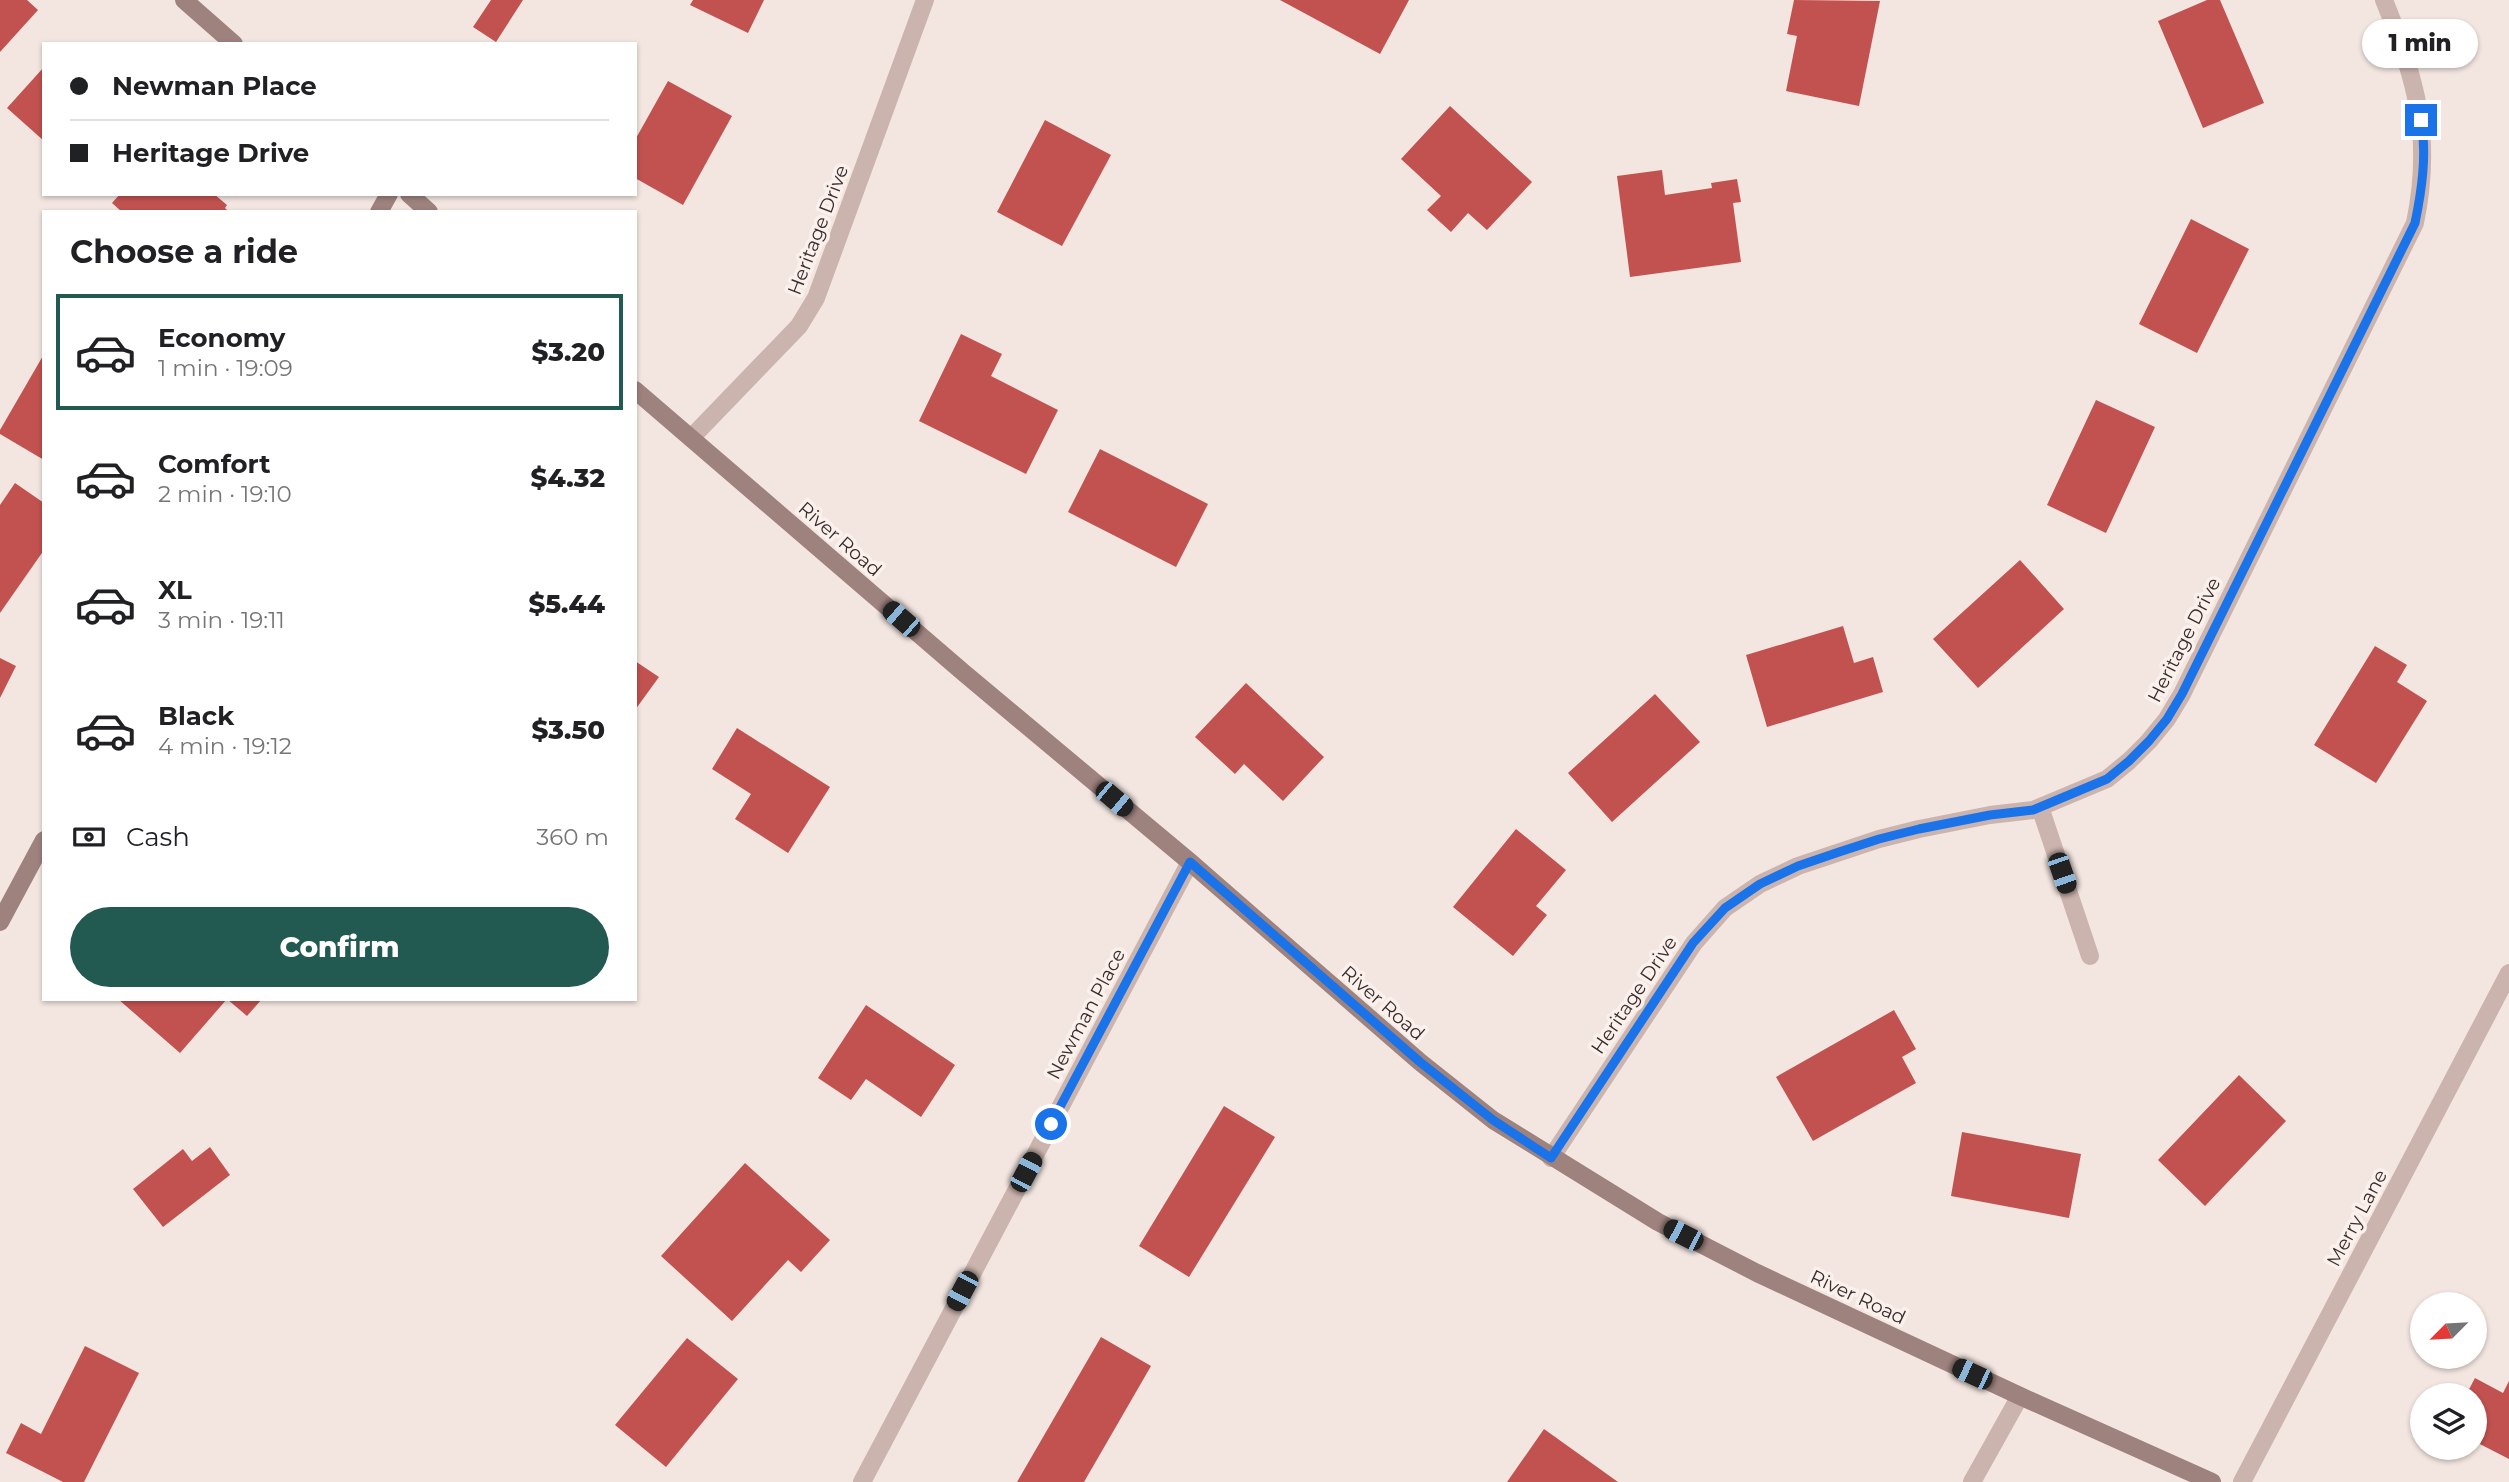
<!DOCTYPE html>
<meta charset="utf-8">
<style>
body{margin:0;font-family:Montserrat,sans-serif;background:#f6f6f6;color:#202124;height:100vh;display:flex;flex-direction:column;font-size:26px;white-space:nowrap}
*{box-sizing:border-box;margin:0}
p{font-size:23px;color:#757577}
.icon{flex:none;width:38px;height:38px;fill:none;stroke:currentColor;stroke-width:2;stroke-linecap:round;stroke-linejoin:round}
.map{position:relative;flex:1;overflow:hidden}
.side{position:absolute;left:42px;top:210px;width:595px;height:791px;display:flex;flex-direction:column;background:#fff;border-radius:0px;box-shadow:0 2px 5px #0004}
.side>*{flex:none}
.hud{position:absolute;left:42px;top:42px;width:595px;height:154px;border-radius:0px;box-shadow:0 2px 5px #0004;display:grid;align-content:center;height:154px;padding:0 28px;background:#fff}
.needle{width:46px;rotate:246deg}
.controls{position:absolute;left:2410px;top:1292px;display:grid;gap:14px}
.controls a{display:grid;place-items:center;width:77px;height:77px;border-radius:50%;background:#fff;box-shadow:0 2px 5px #0004;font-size:35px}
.end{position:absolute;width:32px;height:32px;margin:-16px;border:9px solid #1a73e8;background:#fff;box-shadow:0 0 0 4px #fff}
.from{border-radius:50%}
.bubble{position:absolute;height:49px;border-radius:24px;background:#fff;box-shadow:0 2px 5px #0004;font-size:23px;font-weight:800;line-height:49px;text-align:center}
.car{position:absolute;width:21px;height:42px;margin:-21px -10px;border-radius:9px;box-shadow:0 0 5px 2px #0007;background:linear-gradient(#222 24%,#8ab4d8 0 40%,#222 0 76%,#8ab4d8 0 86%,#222 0)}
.hud b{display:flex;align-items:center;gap:24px;height:66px;font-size:26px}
.hud b+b{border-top:2px solid #e0e0e0}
.hud i{width:18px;height:18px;background:#202124}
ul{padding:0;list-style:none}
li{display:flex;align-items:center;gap:21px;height:116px;margin:0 14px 10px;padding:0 14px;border:4px solid transparent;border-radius:0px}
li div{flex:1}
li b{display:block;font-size:26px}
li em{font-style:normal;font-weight:800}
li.on{border-color:#225951}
li>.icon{width:63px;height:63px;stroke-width:1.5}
h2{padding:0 28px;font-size:32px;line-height:84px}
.pay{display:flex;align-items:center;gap:18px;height:77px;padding:0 28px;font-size:26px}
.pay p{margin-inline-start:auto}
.cta{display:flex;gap:14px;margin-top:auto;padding:14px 28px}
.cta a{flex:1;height:80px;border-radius:42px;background:#225951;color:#fff;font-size:28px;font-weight:800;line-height:80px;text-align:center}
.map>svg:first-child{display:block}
.building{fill:#c15250}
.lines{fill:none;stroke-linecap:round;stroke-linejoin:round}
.street{stroke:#cbb4ad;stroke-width:18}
.secondary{stroke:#9e827e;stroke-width:18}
.route{stroke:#1a73e8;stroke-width:9}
.labels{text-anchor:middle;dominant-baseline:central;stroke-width:7;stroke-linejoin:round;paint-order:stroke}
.street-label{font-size:19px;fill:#392c2b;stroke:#faf1ed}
</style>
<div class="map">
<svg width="2509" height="1482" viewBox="0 0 2509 1482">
<rect width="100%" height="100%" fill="#f3e6e1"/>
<path class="building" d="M0,0H27L38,10L0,52Z
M491,0H523L496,42L473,27Z
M693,0H764L748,33L690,5Z
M1280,0H1409L1380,54Z
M1794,0L1880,1L1859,106L1786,91L1797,36L1787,34Z
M2207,0H2220L2264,103L2203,128L2158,21Z
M44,67V141L7,108Z
M668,81L732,116L683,205L635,178V140Z
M1450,106L1532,182L1487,230L1468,213L1451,232L1427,210L1441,196L1401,159Z
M1045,120L1111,155L1062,246L997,212Z
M1662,170L1665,195L1712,188L1711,183L1737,179L1741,202L1733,203L1741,262L1630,277L1617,176Z
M120,194H214L227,205L225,208L229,212H122L112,203Z
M2191,219L2249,249L2197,353L2139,324Z
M961,334L1002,354L991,376L1058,410L1026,474L919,421Z
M44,354V460L0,434V430Z
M2096,400L2155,427L2106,533L2047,505Z
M1100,449L1208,504L1176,567L1068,512Z
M15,483L44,503V550L0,613V505Z
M2020,560L2064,609L1978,688L1933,639Z
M1843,626L1854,663L1873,657L1883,692L1767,727L1746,655Z
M2375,646L2407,665L2397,682L2427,701L2376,783L2314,745Z
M0,658L16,666L0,698Z
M635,661L659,677L635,710Z
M1246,683L1324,757L1283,801L1244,764L1235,774L1195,737Z
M1655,694L1700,742L1612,822L1568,773Z
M737,728L830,787L788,853L735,819L751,794L712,769Z
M1516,829L1566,870L1536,906L1547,915L1513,956L1453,907Z
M118,999H227L180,1053Z
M227,999H262L247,1016Z
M866,1005L955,1065L921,1117L866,1079L851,1100L818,1078Z
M1894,1010L1916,1049L1902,1057L1916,1083L1813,1141L1776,1077Z
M2239,1075L2286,1121L2205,1206L2158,1160Z
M1224,1106L1275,1137L1189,1277L1139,1246Z
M1962,1132L2081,1154L2069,1218L1951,1196Z
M210,1147L230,1175L163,1227L133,1189L183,1149L192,1161Z
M745,1163L830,1240L801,1272L788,1260L732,1321L661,1256Z
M1101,1337L1151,1366L1084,1482H1017Z
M687,1338L738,1379L666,1467L615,1425Z
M85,1346L139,1373L84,1482H63L6,1453L21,1423L41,1434Z
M2475,1378L2503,1393L2509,1381V1459L2474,1441V1395H2466Z
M1544,1429L1618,1482H1507Z"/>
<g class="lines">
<path class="street" d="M691,438L799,326L816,298L925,0
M2040,807L2090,956
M1551,1158L1694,943L1725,908L1760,884L1798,866L1879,839L1919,829L1990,815L2033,810L2107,779L2129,761L2149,741L2167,719L2182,694L2415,223C2433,136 2416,80 2384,0
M862,1482L1190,862
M1972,1482L2020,1396
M2242,1482L2509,973"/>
<path class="secondary" d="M184,0L234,44
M409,194L429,212
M379,212L389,194
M635,390L964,673L1190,862L1420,1062L1493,1120L1658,1222L1757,1273L2020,1396L2212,1482
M0,922L44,840"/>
</g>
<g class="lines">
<path class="route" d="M1051,1124L1190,862L1420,1062L1493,1120L1551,1158L1693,943L1725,908L1760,884L1798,866L1839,852L1879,839L1919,829L1990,815L2033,810L2107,779L2129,761L2149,741L2167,719L2182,694L2415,223C2422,189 2427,154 2421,120"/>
</g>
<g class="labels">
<g class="street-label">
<text transform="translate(818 230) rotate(-69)">Heritage Drive</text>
<text transform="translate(840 539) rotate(41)">River Road</text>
<text transform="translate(2184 640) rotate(-63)">Heritage Drive</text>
<text transform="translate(1634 995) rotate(-56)">Heritage Drive</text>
<text transform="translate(1383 1003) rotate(41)">River Road</text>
<text transform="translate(1086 1014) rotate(-62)">Newman Place</text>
<text transform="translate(2357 1218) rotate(-62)">Merry Lane</text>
<text transform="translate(1858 1297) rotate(25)">River Road</text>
</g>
</g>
</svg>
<div class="controls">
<a><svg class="needle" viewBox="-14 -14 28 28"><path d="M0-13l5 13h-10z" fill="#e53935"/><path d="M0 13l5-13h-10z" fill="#757577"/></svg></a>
<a><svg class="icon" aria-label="layers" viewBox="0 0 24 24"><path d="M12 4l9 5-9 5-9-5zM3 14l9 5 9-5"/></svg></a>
</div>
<i class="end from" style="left:1051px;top:1124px"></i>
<i class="end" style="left:2421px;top:120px"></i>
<div class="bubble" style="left:2362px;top:19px;width:116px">1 min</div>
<i class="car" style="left:901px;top:619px;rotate:311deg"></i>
<i class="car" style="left:1114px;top:799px;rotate:130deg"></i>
<i class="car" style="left:2062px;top:873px;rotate:161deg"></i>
<i class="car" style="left:1026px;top:1172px;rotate:28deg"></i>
<i class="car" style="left:1683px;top:1235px;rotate:297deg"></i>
<i class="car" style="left:962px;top:1291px;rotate:208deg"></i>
<i class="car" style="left:1972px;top:1374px;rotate:295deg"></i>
<div class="hud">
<b><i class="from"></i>Newman Place</b>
<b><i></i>Heritage Drive</b>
</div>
<section class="side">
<h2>Choose a ride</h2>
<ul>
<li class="on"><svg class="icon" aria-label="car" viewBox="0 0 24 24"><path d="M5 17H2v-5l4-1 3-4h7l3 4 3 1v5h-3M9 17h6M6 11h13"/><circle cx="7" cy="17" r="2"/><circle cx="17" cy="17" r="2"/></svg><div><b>Economy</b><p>1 min · 19:09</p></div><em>$3.20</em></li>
<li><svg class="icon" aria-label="car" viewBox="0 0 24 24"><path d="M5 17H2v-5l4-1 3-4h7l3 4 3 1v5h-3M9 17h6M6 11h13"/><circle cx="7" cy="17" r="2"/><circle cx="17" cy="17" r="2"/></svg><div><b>Comfort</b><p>2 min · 19:10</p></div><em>$4.32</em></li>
<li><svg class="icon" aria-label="car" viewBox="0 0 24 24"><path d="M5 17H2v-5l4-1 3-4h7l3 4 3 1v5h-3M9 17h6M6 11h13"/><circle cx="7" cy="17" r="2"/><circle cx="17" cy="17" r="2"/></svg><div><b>XL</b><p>3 min · 19:11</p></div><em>$5.44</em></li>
<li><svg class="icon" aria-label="car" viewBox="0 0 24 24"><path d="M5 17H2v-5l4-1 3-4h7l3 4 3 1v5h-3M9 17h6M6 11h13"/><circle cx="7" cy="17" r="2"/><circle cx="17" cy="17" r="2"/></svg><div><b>Black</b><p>4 min · 19:12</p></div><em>$3.50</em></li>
</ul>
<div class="pay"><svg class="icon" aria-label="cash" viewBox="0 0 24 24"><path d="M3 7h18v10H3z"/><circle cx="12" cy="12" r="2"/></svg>Cash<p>360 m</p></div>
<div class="cta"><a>Confirm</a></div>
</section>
</div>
